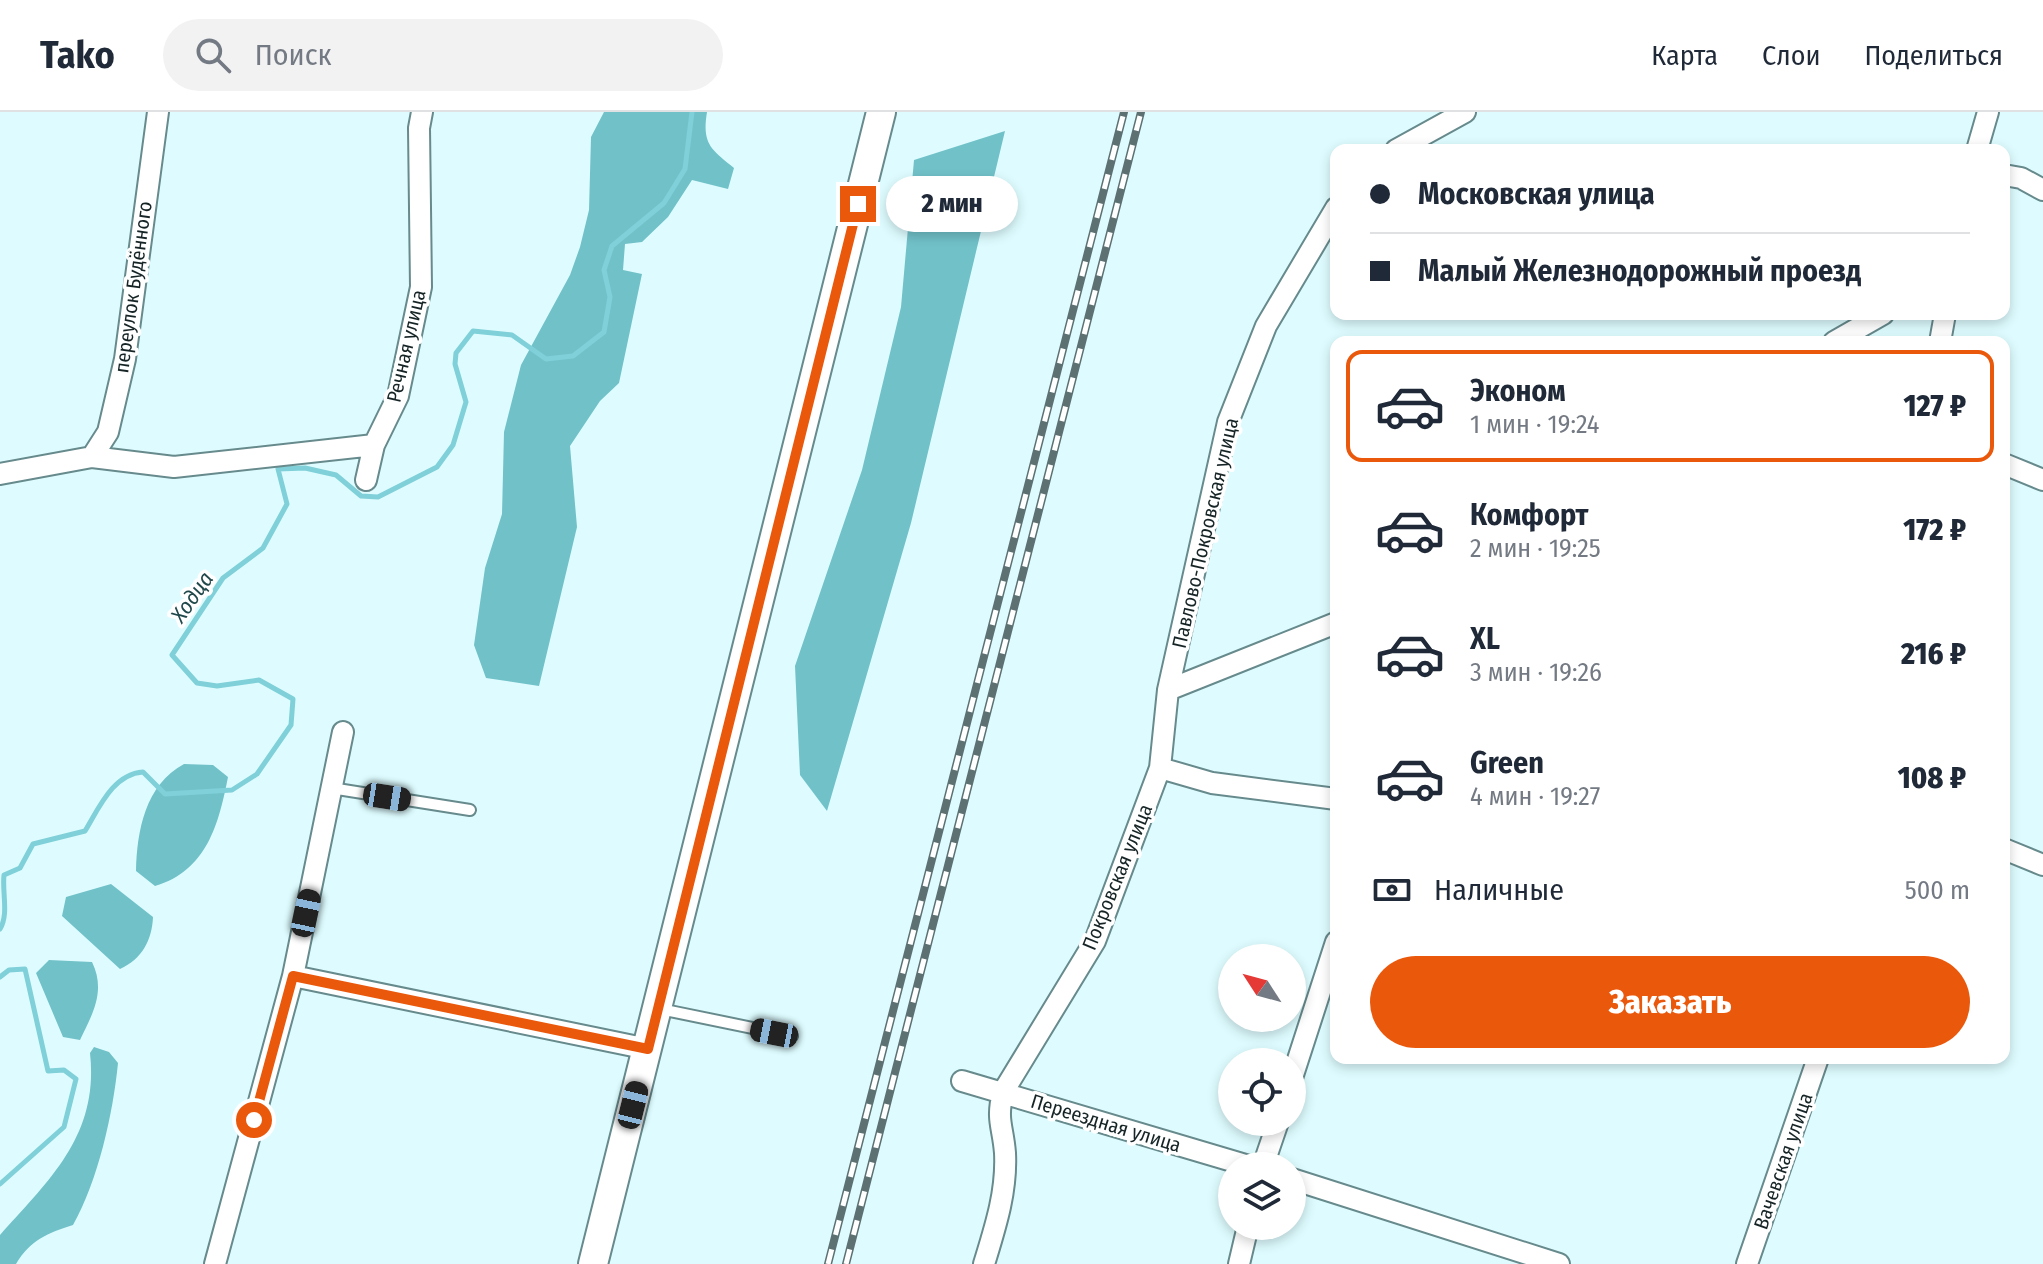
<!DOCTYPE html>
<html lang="ru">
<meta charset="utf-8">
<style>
body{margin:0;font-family:"Fira Sans Condensed",sans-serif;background:#f2f2f3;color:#1f2937;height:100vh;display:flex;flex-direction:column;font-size:30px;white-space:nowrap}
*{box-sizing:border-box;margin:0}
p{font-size:26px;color:#747a83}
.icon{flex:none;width:44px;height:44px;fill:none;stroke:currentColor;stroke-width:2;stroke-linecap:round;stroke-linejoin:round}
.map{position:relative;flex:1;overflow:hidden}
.sheet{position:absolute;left:1330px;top:224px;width:680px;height:728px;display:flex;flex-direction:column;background:#fff;border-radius:16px;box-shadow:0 4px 12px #0003}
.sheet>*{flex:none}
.guide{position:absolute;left:1330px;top:32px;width:680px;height:176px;border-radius:16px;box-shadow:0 4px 12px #0003;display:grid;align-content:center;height:176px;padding:0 40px;background:#fff}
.needle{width:52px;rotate:306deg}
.controls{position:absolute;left:1218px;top:832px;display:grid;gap:16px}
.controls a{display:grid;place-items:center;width:88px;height:88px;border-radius:50%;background:#fff;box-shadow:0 4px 12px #0003;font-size:40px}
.end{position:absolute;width:36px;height:36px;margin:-18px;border:10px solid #ea580c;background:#fff;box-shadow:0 0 0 4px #fff}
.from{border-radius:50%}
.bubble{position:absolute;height:56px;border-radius:28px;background:#fff;box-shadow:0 4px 12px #0003;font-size:26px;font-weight:800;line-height:56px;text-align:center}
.car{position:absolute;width:24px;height:48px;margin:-24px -12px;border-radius:10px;box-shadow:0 0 6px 2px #0007;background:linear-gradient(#222 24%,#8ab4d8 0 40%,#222 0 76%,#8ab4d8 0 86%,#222 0)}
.guide b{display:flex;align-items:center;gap:28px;height:76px;font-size:30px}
.guide b+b{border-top:2px solid #e0e1e3}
.guide i{width:20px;height:20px;background:#1f2937}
ul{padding:14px 0 0;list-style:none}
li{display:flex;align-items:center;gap:24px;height:112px;margin:0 16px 12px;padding:0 24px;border:4px solid transparent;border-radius:16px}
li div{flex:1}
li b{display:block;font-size:30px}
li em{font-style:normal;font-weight:800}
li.current{border-color:#ea580c}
li>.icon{width:72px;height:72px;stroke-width:1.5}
.pay{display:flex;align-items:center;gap:20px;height:88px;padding:0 40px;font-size:30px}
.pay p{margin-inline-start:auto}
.action{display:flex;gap:16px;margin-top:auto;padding:16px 40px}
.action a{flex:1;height:92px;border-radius:48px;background:#ea580c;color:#fff;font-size:32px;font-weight:800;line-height:92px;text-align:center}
header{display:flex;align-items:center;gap:48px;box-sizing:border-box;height:112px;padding:0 40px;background:#fff;border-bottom:2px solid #e0e1e3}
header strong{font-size:38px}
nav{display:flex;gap:44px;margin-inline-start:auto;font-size:28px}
.search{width:560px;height:72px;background:#f2f2f3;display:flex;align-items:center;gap:20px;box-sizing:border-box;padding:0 28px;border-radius:44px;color:#747a83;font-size:30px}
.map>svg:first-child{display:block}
.forest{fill:#71c1c9}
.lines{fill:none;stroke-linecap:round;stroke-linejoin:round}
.stream{stroke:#7fd0d8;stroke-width:5}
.lane-casing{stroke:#678a8d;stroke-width:14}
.street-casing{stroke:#678a8d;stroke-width:24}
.secondary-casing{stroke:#678a8d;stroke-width:32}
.lane{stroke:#fff;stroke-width:10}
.street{stroke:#fff;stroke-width:20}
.secondary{stroke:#fff;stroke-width:28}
.rail-casing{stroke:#5d7173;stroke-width:8}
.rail{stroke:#fff;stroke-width:5;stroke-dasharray:15;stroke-linecap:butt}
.route{stroke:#ea580c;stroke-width:10}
.labels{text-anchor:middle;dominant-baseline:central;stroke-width:7;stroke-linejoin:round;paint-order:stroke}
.street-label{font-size:20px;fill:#162426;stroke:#fff}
.water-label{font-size:22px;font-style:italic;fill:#21484b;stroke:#fff}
</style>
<header>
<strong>Tako</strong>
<div class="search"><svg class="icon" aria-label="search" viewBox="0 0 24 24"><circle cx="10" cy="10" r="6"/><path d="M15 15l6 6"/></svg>Поиск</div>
<nav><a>Карта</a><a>Слои</a><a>Поделиться</a></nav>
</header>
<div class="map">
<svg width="2043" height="1152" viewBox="0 0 2043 1152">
<rect width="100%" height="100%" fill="#defcff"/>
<path class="forest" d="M604,0H707C702,31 710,37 734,56L728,77L692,68L668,105L642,130L625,132L623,158L642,162L619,271L600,289L570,334L577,415L539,574L486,566L474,533L485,456L502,402L504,320L521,253L570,163L580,135L589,98L591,25Z
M1005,19L911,411L827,699L800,663L795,554L862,358L901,195L914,48Z
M184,652L213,653L228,665C219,711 207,759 155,774L136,759C137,719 145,673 184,652Z
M111,772L153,805C152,828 142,847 120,857L62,804L66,785Z
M49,848L92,850C106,879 93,901 80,928L63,925L36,861Z
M94,935L109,940L118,951C113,1002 98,1069 73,1113C48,1121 30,1128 16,1152H0V1123C50,1067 99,1023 90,941Z"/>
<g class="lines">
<path class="stream" d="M0,817C9,802 2,781 4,763L20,756L33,732L85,719C99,696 113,662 143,660L165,682L232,678L257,662L291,613L293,587L259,568L217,574L197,571L172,543L223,466L263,436L287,392L278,357L305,356L336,363L361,384L378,385L437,355L453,333L466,290L455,252L456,241L473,219L512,223L546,247L573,244L604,220L610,185L604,158L612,134L664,91L685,57L692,0
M0,865L9,858L25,857L48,959L64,958L76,967L64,1015L0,1072"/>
<g class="lane-casing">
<path id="lane" d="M331,676L470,698
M660,897L792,924"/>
</g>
<g class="street-casing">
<path id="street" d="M1396,38L1465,0
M1977,38L1988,0
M2004,63L2021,66L2043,78
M1834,230L1883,202
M1940,230L1945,202
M92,345L108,320L125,247L158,0
M2004,352L2043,368
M0,362L92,345L174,355L374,333
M366,368L374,333L398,284L421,175L419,16L422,0
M1168,578L1336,511
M1160,656L1212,671L1336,687
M2004,737L2043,753
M293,864L648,937
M1292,966L1336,830
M962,969L1249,1054
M1263,1054L1278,1010
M1292,1067L1559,1152
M215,1152L293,864L343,620
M984,1152C995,1116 1007,1080 1005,1041C1003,1014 996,1009 1003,980L1095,829L1160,656L1168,578L1228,310L1266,214L1336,96
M1239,1152L1248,1114
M1747,1152L1818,946"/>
</g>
<g class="secondary-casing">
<path id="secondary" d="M593,1152L881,0"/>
</g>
<use href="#lane" class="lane"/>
<use href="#street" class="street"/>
<use href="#secondary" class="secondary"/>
<g class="rail-casing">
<path id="rail" d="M828,1152L1124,0
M846,1152L1141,0"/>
</g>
<use href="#rail" class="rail"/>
</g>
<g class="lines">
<path class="route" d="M254,1008L293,864L648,937L858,92"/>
</g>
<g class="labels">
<g class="street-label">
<text transform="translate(133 175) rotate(-82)">переулок Будённого</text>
<text transform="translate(406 234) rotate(-77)">Речная улица</text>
<text transform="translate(1205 421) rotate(-77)">Павлово-Покровская улица</text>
<text transform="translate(1117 765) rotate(-68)">Покровская улица</text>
<text transform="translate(1106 1011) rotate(17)">Переездная улица</text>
<text transform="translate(1783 1049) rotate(-71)">Вачевская улица</text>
</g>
<g class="water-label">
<text transform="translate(192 485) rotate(-55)">Ходца</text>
</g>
</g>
</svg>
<div class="controls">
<a><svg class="needle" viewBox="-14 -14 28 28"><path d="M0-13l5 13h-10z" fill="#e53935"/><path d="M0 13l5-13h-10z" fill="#747a83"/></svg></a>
<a><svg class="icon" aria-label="locate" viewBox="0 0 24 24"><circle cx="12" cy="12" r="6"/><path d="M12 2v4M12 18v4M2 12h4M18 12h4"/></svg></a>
<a><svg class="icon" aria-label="layers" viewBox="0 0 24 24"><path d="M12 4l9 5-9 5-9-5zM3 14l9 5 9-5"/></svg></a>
</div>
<i class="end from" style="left:254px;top:1008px"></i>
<i class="end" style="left:858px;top:92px"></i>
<div class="bubble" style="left:886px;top:64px;width:132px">2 мин</div>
<i class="car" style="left:387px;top:685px;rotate:99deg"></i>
<i class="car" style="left:306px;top:801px;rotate:12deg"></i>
<i class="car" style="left:774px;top:921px;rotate:281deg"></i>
<i class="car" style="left:633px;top:993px;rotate:14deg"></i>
<div class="guide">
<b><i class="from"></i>Московская улица</b>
<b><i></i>Малый Железнодорожный проезд</b>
</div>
<section class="sheet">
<ul>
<li class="current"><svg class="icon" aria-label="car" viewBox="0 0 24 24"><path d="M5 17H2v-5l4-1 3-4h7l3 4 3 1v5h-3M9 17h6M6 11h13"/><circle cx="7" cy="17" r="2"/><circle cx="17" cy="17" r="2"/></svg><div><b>Эконом</b><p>1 мин · 19:24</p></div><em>127 ₽</em></li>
<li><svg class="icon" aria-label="car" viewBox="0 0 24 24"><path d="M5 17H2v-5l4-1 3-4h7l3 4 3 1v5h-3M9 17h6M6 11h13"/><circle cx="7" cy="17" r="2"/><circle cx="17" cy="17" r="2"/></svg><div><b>Комфорт</b><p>2 мин · 19:25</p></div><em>172 ₽</em></li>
<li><svg class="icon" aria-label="car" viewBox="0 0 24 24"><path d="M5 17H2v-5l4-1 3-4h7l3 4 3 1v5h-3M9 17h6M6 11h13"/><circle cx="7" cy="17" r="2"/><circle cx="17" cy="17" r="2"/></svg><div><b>XL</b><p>3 мин · 19:26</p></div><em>216 ₽</em></li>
<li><svg class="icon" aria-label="car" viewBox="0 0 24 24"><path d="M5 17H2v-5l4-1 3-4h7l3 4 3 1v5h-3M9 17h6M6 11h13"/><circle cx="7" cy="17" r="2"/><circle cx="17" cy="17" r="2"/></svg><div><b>Green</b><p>4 мин · 19:27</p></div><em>108 ₽</em></li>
</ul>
<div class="pay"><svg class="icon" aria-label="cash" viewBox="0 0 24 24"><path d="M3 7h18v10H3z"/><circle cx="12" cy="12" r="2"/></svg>Наличные<p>500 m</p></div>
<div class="action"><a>Заказать</a></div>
</section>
</div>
